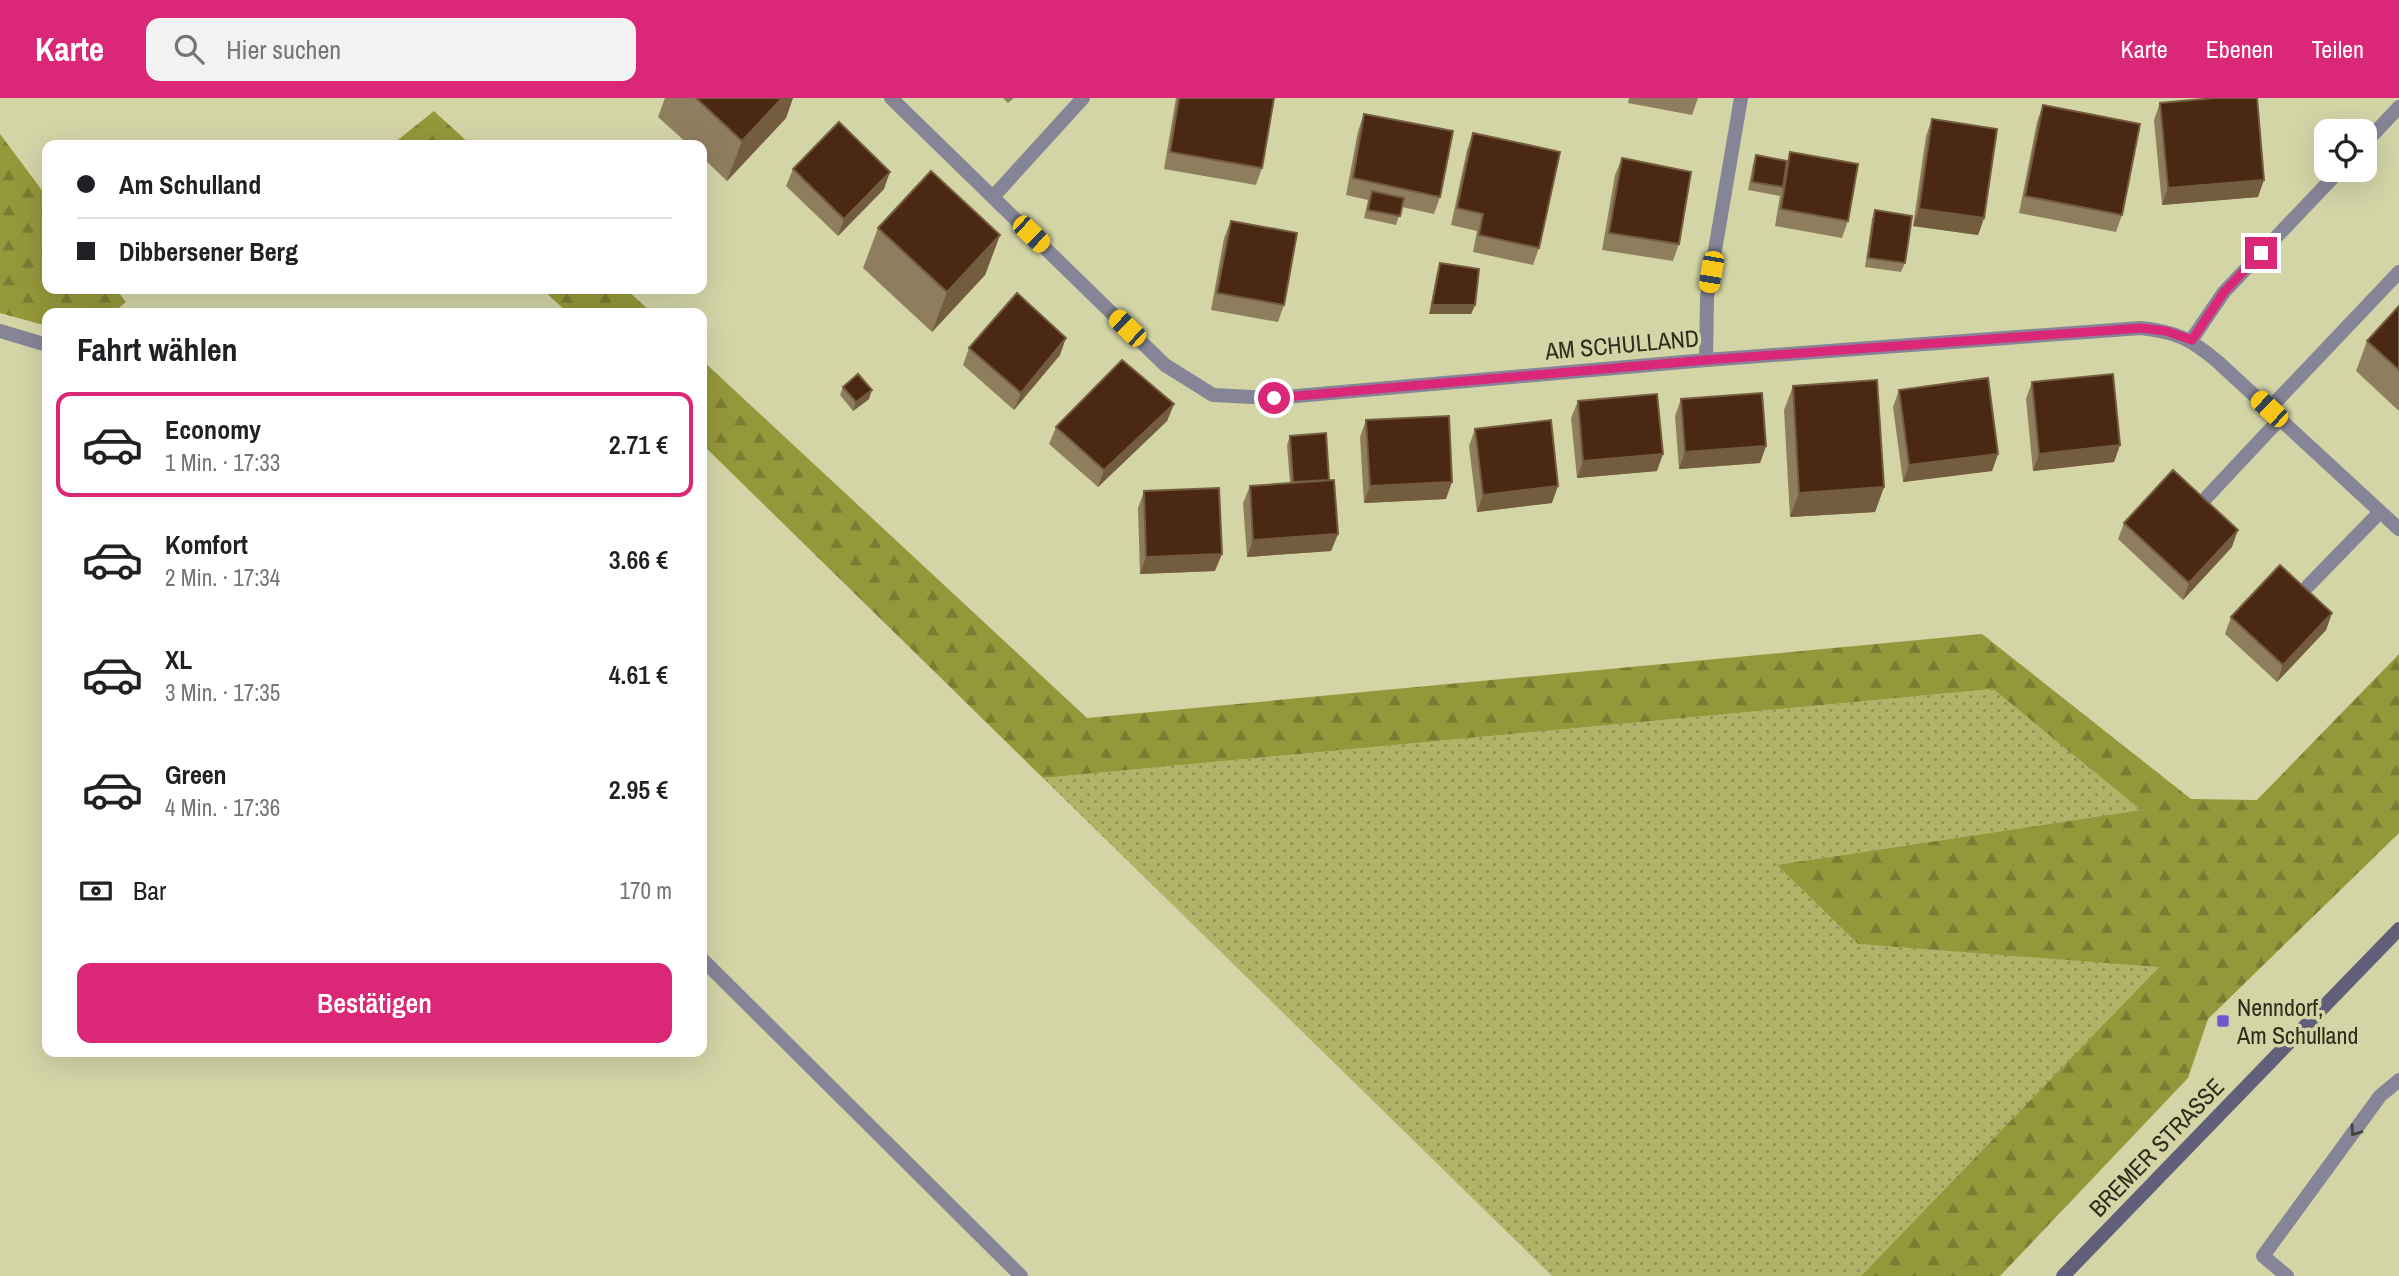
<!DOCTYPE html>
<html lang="de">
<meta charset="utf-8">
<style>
body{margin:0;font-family:"Archivo Narrow",sans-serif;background:#f2f2f2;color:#202124;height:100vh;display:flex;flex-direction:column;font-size:26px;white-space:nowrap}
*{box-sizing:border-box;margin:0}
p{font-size:23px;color:#757577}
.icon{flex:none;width:38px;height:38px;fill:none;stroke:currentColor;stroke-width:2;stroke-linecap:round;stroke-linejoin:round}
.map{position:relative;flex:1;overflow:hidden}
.side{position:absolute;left:42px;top:210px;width:665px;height:749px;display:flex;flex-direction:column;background:#fff;border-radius:14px;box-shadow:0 7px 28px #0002}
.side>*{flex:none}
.banner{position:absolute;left:42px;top:42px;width:665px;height:154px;border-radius:14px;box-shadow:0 7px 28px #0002;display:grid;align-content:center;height:154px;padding:0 35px;background:#fff}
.fabs{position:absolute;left:2314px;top:21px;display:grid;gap:14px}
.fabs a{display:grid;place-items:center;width:63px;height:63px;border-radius:14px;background:#fff;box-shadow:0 7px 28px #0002;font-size:35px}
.end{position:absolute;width:32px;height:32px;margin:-16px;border:9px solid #db2777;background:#fff;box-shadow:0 0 0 4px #fff}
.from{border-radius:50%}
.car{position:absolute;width:21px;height:42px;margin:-21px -10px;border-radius:9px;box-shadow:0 0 5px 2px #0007;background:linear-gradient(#f5c518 24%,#345 0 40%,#f5c518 0 76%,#345 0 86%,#f5c518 0)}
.banner b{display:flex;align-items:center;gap:24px;height:66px;font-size:26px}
.banner b+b{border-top:2px solid #e0e0e0}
.banner i{width:18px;height:18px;background:#202124}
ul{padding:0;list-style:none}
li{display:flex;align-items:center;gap:21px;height:105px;margin:0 14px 10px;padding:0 21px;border:4px solid transparent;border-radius:14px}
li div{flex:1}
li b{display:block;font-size:26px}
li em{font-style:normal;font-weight:600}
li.current{border-color:#db2777}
li>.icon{width:63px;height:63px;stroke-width:1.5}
h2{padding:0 35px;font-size:32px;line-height:84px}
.pay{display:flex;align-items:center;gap:18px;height:77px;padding:0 35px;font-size:26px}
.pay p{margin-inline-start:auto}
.primary-button{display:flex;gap:14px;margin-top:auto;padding:14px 35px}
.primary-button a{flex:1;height:80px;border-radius:14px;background:#db2777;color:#fff;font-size:28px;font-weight:600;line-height:80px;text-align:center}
header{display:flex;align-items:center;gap:42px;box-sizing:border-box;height:98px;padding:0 35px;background:#db2777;color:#fff}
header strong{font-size:33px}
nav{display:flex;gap:38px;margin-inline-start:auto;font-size:24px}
.search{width:490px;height:63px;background:#f2f2f2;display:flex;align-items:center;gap:18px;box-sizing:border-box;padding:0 24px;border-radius:14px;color:#757577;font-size:26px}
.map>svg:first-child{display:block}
.grass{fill:url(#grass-dots)}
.forest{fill:url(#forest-firs)}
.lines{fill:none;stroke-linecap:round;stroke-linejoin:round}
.service{stroke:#868497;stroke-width:14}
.minor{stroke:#868497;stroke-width:14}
.secondary{stroke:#625f7a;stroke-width:14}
.wall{fill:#8f7e5d}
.shaded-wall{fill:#745c3f}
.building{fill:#4b2813;stroke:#745c3f;stroke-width:2}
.oneway{stroke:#43443b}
.route{stroke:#db2777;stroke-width:9}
.poi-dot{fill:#7256cf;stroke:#d3d5a7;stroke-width:2.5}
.labels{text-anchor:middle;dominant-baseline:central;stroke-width:7;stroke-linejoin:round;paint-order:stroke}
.street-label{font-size:24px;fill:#2d2e1c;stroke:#d3d5a7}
.poi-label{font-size:24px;fill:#2d2e1c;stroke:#d3d5a7;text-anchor:start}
</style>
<header>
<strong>Karte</strong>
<div class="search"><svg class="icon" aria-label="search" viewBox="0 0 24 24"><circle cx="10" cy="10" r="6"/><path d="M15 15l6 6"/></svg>Hier suchen</div>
<nav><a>Karte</a><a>Ebenen</a><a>Teilen</a></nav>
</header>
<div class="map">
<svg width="2399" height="1178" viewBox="0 0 2399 1178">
<defs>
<pattern id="grass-dots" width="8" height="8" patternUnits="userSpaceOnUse" patternTransform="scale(1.75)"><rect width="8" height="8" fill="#b1b368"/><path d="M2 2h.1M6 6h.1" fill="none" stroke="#909255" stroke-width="1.8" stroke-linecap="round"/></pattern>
<pattern id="forest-firs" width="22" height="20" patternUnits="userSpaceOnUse" patternTransform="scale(1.75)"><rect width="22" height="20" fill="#95973b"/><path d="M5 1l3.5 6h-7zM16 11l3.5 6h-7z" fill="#7a7c31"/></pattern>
</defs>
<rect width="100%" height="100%" fill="#d3d5a7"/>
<path class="grass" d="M1993,591L2142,712L1777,767L1858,846L2160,868L1861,1178H1552L1043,680Z"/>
<path class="forest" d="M434,13L471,47L394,45Z
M0,36L47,99V191H116L126,204L113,215H47V228L0,215Z
M542,191H626L652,215H568Z
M702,262L1087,620L1982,536L2191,701L2257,702L2399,556V735L2208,921L2188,980L2000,1178H1861L2159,869L1858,846L1777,767L2141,712L1993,591L1043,680L702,346Z"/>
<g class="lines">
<path class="service" d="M2269,311L2399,174
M2205,401L2280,321
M2308,488L2380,414
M2287,1178L2263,1158L2380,998L2399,982"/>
<path class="minor" d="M891,0L1165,267L1213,297L1274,300L1706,262L2141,230C2177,234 2191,241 2218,264L2399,431
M2364,46L2399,9
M993,99L1083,0
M0,233L47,247
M2192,241L2224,194L2340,72
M1706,262L1707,199L1741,0
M702,861L1021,1178"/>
<path class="secondary" d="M2063,1178L2399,831"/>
</g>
<path class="wall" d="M665,0H793L786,20L727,83L702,59V47H689L658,19Z
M1003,0H1014L1008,5Z
M1176,0H1274L1262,70L1256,87L1164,71Z
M1629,0H1698L1692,17L1628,5Z
M2160,5L2258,99L2162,107L2154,22Z
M2043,7L2122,117L2116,134L2019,115L2037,24Z
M1364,16L1440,99L1434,116L1402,109L1396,127L1364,120L1368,102L1346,97L1358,33Z
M1932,21L1984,120L1978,137L1913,128L1926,38Z
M1473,35L1539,150L1533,167L1473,154L1477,133L1451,127L1467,52Z
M1790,54L1848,123L1842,140L1775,128L1780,98L1748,92L1753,66L1756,57L1787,63Z
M1622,60L1679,146L1673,163L1602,152L1615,77Z
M793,71L884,91L838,138L786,88Z
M1875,112L1905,165L1901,174L1865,169L1872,121Z
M1231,123L1284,207L1278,224L1211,212L1224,140Z
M878,130L1000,137L985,177L932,234L863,170Z
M1440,165L1475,207L1471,216H1429L1437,174Z
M2399,208V313L2356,273L2367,243Z
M969,250L1060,257L1014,312L963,267Z
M2032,284L2120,347L2114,364L2033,373L2026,301Z
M1793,288L1884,389L1875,414L1790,419L1784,312Z
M843,289L869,301L853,313L840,297Z
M1899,292L1998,356L1992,373L1903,384L1893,309Z
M1681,301L1766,348L1760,365L1679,371L1675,318Z
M1578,303L1657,373L1577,380L1571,320Z
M1174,306L1167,323L1098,389L1049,346L1056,329Z
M1366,322L1446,401L1364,405L1360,339Z
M1475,331L1552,405L1477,414L1469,348Z
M1290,338L1329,382L1338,436L1331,453L1247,459L1243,405L1250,388L1290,385L1287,347Z
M1144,393L1215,473L1140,476L1138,410Z
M2124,425L2232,449L2183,502L2118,441Z
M2332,515L2326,532L2277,584L2225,536L2231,519Z"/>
<path class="shaded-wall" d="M782,0H793L786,20L727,83L742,43Z
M890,74L884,91L838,138L844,121Z
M2264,82L2258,99L2162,107L2168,90Z
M1919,111L1984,120L1978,137L1913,128Z
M1000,137L985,177L932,234L947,194Z
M1432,207H1475L1471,216H1429Z
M1066,240L1060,257L1014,312L1021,295Z
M872,292L869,301L853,313L856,304Z
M1174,306L1167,323L1098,389L1104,372Z
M2120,347L2114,364L2033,373L2039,356Z
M1766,348L1760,365L1679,371L1685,354Z
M1663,356L1657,373L1577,380L1583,363Z
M1998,356L1992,373L1903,384L1909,367Z
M1452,384L1446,401L1364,405L1370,388Z
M1558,388L1552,405L1477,414L1483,397Z
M1884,389L1875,414L1790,419L1799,395Z
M2238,432L2232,449L2183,502L2189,485Z
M1338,436L1331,453L1247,459L1253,442Z
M1222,456L1215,473L1140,476L1146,459Z
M2332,515L2326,532L2277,584L2283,567Z"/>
<path class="building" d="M696,0H782L742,43Z
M1179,0H1274L1262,70L1170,54Z
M2215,0H2257L2264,82L2168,90L2160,5Z
M2043,7L2140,26L2122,117L2025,98Z
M1364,16L1453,33L1440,99L1353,80Z
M1932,21L1997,31L1984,120L1919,111Z
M839,24L890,74L844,121L793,71Z
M1473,35L1560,54L1539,150L1479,137L1483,116L1457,110Z
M1790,54L1858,66L1848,123L1781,111Z
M1756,57L1787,63L1783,89L1752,84Z
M1622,60L1691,74L1679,146L1609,135Z
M931,73L1000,137L947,194L878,130Z
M1372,93L1404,100L1400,118L1368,112Z
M1875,112L1912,118L1905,165L1868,160Z
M1231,123L1297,135L1284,207L1217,195Z
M1440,165L1479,171L1475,207H1432Z
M1017,195L1066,240L1021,295L969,250Z
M2399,208V272L2367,243Z
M1122,262L1174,306L1104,372L1056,329Z
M858,276L872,292L856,304L843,289Z
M2113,276L2120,347L2039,356L2032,284Z
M1988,280L1998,356L1909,367L1899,292Z
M1877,282L1884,389L1799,395L1793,288Z
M1762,295L1766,348L1685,354L1681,301Z
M1657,296L1663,356L1583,363L1578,303Z
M1449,318L1452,384L1370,388L1366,322Z
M1551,322L1558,388L1483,397L1475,331Z
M1326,335L1329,382L1293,384L1290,338Z
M2173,372L2238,432L2189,485L2124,425Z
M1334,382L1338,436L1253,442L1250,388Z
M1219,390L1222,456L1146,459L1144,393Z
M2280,467L2332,515L2283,567L2231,519Z"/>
<defs><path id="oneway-chevron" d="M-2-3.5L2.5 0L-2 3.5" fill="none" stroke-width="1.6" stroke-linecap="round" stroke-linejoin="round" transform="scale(1.75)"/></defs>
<use class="oneway" href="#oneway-chevron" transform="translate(2355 1033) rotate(126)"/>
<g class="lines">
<path class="route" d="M1274,300L1706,262L2141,230L2166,233L2192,242L2224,194L2261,155"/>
</g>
<rect class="poi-dot" x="2216" y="916" width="14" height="14" rx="3.5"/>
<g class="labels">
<g class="street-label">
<text transform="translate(1622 246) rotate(-5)">AM SCHULLAND</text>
<text transform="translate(2156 1049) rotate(-46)">BREMER STRASSE</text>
</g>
<g class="poi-label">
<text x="2237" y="909">Nenndorf,<tspan x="2237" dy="28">Am Schulland</tspan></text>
</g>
</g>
</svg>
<div class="fabs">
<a><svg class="icon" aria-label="locate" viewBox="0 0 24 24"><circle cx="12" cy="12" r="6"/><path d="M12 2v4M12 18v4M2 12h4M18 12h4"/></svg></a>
</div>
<i class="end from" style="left:1274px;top:300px"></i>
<i class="end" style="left:2261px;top:155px"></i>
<i class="car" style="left:1031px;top:136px;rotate:134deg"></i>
<i class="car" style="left:1711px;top:174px;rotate:190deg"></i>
<i class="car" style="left:1127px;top:230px;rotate:314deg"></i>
<i class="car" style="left:2269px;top:311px;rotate:313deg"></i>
<div class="banner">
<b><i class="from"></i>Am Schulland</b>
<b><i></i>Dibbersener Berg</b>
</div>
<section class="side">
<h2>Fahrt wählen</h2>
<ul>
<li class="current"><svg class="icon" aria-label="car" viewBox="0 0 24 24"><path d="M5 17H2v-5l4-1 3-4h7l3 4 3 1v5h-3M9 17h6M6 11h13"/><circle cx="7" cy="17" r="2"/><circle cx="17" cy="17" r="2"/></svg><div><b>Economy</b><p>1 Min. · 17:33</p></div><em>2.71 €</em></li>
<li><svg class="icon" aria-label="car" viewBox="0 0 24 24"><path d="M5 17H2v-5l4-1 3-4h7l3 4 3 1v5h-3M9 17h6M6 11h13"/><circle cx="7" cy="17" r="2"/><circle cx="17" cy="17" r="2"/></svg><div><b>Komfort</b><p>2 Min. · 17:34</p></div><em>3.66 €</em></li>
<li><svg class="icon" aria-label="car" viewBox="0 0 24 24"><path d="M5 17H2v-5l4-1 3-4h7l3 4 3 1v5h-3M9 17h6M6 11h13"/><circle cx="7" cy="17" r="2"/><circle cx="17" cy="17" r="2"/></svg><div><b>XL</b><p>3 Min. · 17:35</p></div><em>4.61 €</em></li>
<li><svg class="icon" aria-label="car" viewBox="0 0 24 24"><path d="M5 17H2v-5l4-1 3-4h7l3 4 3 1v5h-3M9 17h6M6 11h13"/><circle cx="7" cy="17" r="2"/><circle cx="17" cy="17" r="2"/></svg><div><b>Green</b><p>4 Min. · 17:36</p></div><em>2.95 €</em></li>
</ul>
<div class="pay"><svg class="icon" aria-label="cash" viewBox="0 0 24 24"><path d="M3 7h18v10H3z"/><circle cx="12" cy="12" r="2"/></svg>Bar<p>170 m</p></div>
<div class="primary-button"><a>Bestätigen</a></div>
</section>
</div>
